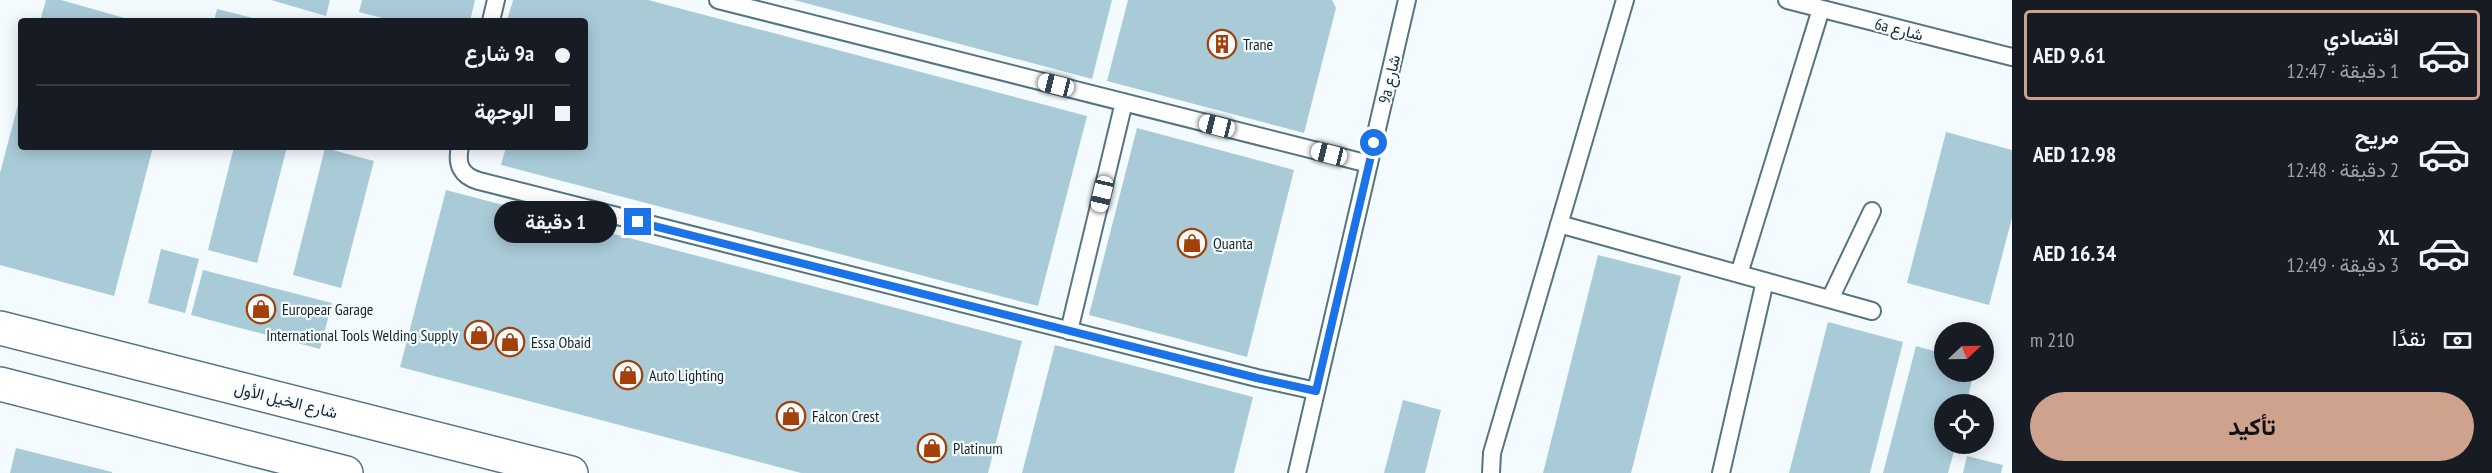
<!DOCTYPE html>
<html lang="ar">
<meta charset="utf-8">
<style>
body{margin:0;font-family:"PT Sans Narrow",Vazirmatn,sans-serif;background:#20242c;color:#f1f3f6;direction:rtl;height:100vh;display:flex;flex-direction:column;font-size:22px;white-space:nowrap}
*{box-sizing:border-box;margin:0}
p{font-size:20px;color:#9ea1a6}
.icon{flex:none;width:33px;height:33px;fill:none;stroke:currentColor;stroke-width:2;stroke-linecap:round;stroke-linejoin:round}
.map{position:relative;flex:1;overflow:hidden;direction:ltr}
.panel{display:flex;flex-direction:column;background:#171b24;width:480px}
.panel>*{flex:none}
.top-card{position:absolute;left:18px;top:18px;width:570px;height:132px;border-radius:6px;box-shadow:0 3px 15px #0003;direction:rtl;display:grid;align-content:center;height:132px;padding:0 18px;background:#171b24}
.needle{width:39px;rotate:68deg}
.buttons{position:absolute;left:1934px;top:322px;display:grid;gap:12px}
.buttons a{display:grid;place-items:center;width:60px;height:60px;border-radius:50%;background:#171b24;box-shadow:0 3px 15px #0003;font-size:30px}
.end{position:absolute;width:27px;height:27px;margin:-14px;border:8px solid #1a73e8;background:#fff;box-shadow:0 0 0 3px #fff}
.from{border-radius:50%}
.bubble{position:absolute;height:42px;border-radius:21px;background:#171b24;box-shadow:0 3px 15px #0003;font-size:20px;font-weight:700;line-height:42px;text-align:center;direction:rtl}
.car{position:absolute;width:18px;height:36px;margin:-18px -9px;border-radius:8px;box-shadow:0 0 4px 2px #0007;background:linear-gradient(#fff 24%,#345 0 40%,#fff 0 76%,#345 0 86%,#fff 0)}
.top-card b{display:flex;align-items:center;gap:21px;height:57px;font-size:22px}
.top-card b+b{border-top:2px solid #363941}
.top-card i{width:15px;height:15px;background:#f1f3f6}
ul{padding:10px 0 0;list-style:none}
li{display:flex;align-items:center;gap:18px;height:90px;margin:0 12px 9px;padding:0 6px;border:3px solid transparent;border-radius:6px}
li div{flex:1}
li b{display:block;font-size:22px}
li em{font-style:normal;font-weight:700}
li.on{border-color:#cea28c}
li>.icon{width:54px;height:54px;stroke-width:1.5}
.pay{display:flex;align-items:center;gap:15px;height:66px;padding:0 18px;font-size:22px}
.pay p{margin-inline-start:auto}
.primary-button{display:flex;gap:12px;margin-top:auto;padding:12px 18px}
.primary-button a{flex:1;height:69px;border-radius:36px;background:#cea28c;color:#111;font-size:24px;font-weight:700;line-height:69px;text-align:center}
main{display:flex;flex:1;min-height:0}
.map>svg:first-child{display:block}
.building{fill:#a9cbd8}
.lines{fill:none;stroke-linecap:round;stroke-linejoin:round}
.service-casing{stroke:#557581;stroke-width:20}
.secondary-casing{stroke:#557581;stroke-width:36}
.service{stroke:#fff;stroke-width:16}
.secondary{stroke:#fff;stroke-width:33}
.route{stroke:#1a73e8;stroke-width:8}
.labels{text-anchor:middle;dominant-baseline:central;stroke-width:4.5;stroke-linejoin:round;paint-order:stroke}
.street-label{font-size:16px;fill:#172529;stroke:#f4fbfe}
.poi-label{font-size:16px;fill:#172529;stroke:#f4fbfe;text-anchor:start}
</style>
<main>
<section class="panel">
<ul>
<li class="on"><svg class="icon" aria-label="car" viewBox="0 0 24 24"><path d="M5 17H2v-5l4-1 3-4h7l3 4 3 1v5h-3M9 17h6M6 11h13"/><circle cx="7" cy="17" r="2"/><circle cx="17" cy="17" r="2"/></svg><div><b>اقتصادي</b><p>1 دقيقة · 12:47</p></div><em>AED 9.61</em></li>
<li><svg class="icon" aria-label="car" viewBox="0 0 24 24"><path d="M5 17H2v-5l4-1 3-4h7l3 4 3 1v5h-3M9 17h6M6 11h13"/><circle cx="7" cy="17" r="2"/><circle cx="17" cy="17" r="2"/></svg><div><b>مريح</b><p>2 دقيقة · 12:48</p></div><em>AED 12.98</em></li>
<li><svg class="icon" aria-label="car" viewBox="0 0 24 24"><path d="M5 17H2v-5l4-1 3-4h7l3 4 3 1v5h-3M9 17h6M6 11h13"/><circle cx="7" cy="17" r="2"/><circle cx="17" cy="17" r="2"/></svg><div><b>XL</b><p>3 دقيقة · 12:49</p></div><em>AED 16.34</em></li>
</ul>
<div class="pay"><svg class="icon" aria-label="cash" viewBox="0 0 24 24"><path d="M3 7h18v10H3z"/><circle cx="12" cy="12" r="2"/></svg>نقدًا<p>210 m</p></div>
<div class="primary-button"><a>تأكيد</a></div>
</section>
<div class="map">
<svg width="2012" height="473" viewBox="0 0 2012 473">
<rect width="100%" height="100%" fill="#f4fbfe"/>
<path class="building" d="M46,0H61L135,21H40Z
M271,0H330L326,16Z
M362,0H475L470,21H394L359,12Z
M513,0H648L1087,116L1038,306L501,165L506,147H585V21H507Z
M794,0H1112L1092,79Z
M1128,0H1332L1336,8L1304,133L1107,81Z
M217,9L261,20V21H214Z
M20,97L21,147H153L114,296L0,265V173Z
M1137,128L1294,170L1247,357L1089,315Z
M1946,132L2012,150V218L1989,305L1907,283Z
M234,147H287L257,263L208,250Z
M325,148L374,161L341,288L293,275Z
M446,190L1022,341L988,473H801L400,367Z
M161,249L199,259L185,313L148,303Z
M1598,255L1681,276L1631,473H1543Z
M203,270L332,303L320,349L191,315Z
M1828,322L1903,342L1870,473H1789Z
M1055,345L1253,397L1234,473H1022Z
M1916,346L1944,354V372H1974L1966,405H1944V444H1956L1948,473H1883Z
M1403,400L1441,410L1425,473H1384Z
M16,448L112,472V473H10Z
M1967,456L2003,465L2001,473H1963Z"/>
<g class="lines">
<g class="service-casing">
<path id="service" d="M718,0L1369,164
M1787,0L2012,57
M491,21L496,0
M460,147C456,164 461,176 479,181L1257,378L1316,391
M1559,224L1872,311
M1739,274L1821,9
M1830,299L1872,211
M1069,331L1124,102
M1297,473L1407,0
M1491,473L1492,453L1625,0
M1721,473L1765,281"/>
</g>
<g class="secondary-casing">
<path id="secondary" d="M0,328L571,473
M0,384L346,473"/>
</g>
<use href="#service" class="service"/>
<use href="#secondary" class="secondary"/>
</g>
<g class="lines">
<path class="route" d="M638,222L1257,378L1316,391L1374,143"/>
</g>
<defs>
<g id="building-ring" transform="scale(1.5)"><circle r="9.5" fill="#f4fbfe" stroke="#a4400a" stroke-width="1.5"/><path d="M-4-6H4V6H1V3H-1V6H-4ZM-2.5-4.3h1.7v1.8h-1.7ZM.8-4.3h1.7v1.8H.8ZM-2.5-1h1.7V.8h-1.7ZM.8-1h1.7V.8H.8Z" fill="#a4400a"/></g>
<g id="shop-ring" transform="scale(1.5)"><circle r="9.5" fill="#f4fbfe" stroke="#a4400a" stroke-width="1.5"/><path d="M-5-2.5h2.3a2.7 3.5 0 0 1 5.4 0H5L5.5 6h-11ZM-1.5-2.5h3a1.5 2.3 0 0 0-3 0Z" fill="#a4400a"/></g>
</defs>
<g fill-rule="evenodd">
<use href="#building-ring" x="1222" y="44"/>
<use href="#shop-ring" x="1192" y="243"/>
<use href="#shop-ring" x="261" y="309"/>
<use href="#shop-ring" x="479" y="335"/>
<use href="#shop-ring" x="510" y="342"/>
<use href="#shop-ring" x="628" y="375"/>
<use href="#shop-ring" x="791" y="416"/>
<use href="#shop-ring" x="932" y="448"/>
</g>
<g class="labels">
<g class="street-label">
<text transform="translate(1899 29) rotate(14)">6a شارع</text>
<text transform="translate(1389 79) rotate(-77)">9a شارع</text>
<text transform="translate(286 400) rotate(14)">شارع الخيل الأول</text>
</g>
<g class="poi-label">
<text x="1243" y="44">Trane</text>
<text x="1213" y="243">Quanta</text>
<text x="282" y="309">Europear Garage</text>
<text x="458" y="335" text-anchor="end">International Tools Welding Supply</text>
<text x="531" y="342">Essa Obaid</text>
<text x="649" y="375">Auto Lighting</text>
<text x="812" y="416">Falcon Crest</text>
<text x="953" y="448">Platinum</text>
</g>
</g>
</svg>
<div class="buttons">
<a><svg class="needle" viewBox="-14 -14 28 28"><path d="M0-13l5 13h-10z" fill="#e53935"/><path d="M0 13l5-13h-10z" fill="#9ea1a6"/></svg></a>
<a><svg class="icon" aria-label="locate" viewBox="0 0 24 24"><circle cx="12" cy="12" r="6"/><path d="M12 2v4M12 18v4M2 12h4M18 12h4"/></svg></a>
</div>
<i class="end from" style="left:1374px;top:143px"></i>
<i class="end" style="left:638px;top:222px"></i>
<div class="bubble" style="left:494px;top:201px;width:123px">1 دقيقة</div>
<i class="car" style="left:1056px;top:85px;rotate:284deg"></i>
<i class="car" style="left:1217px;top:126px;rotate:284deg"></i>
<i class="car" style="left:1329px;top:154px;rotate:284deg"></i>
<i class="car" style="left:1102px;top:194px;rotate:193deg"></i>
<div class="top-card">
<b><i class="from"></i>9a شارع</b>
<b><i></i>الوجهة</b>
</div>
</div>
</main>
